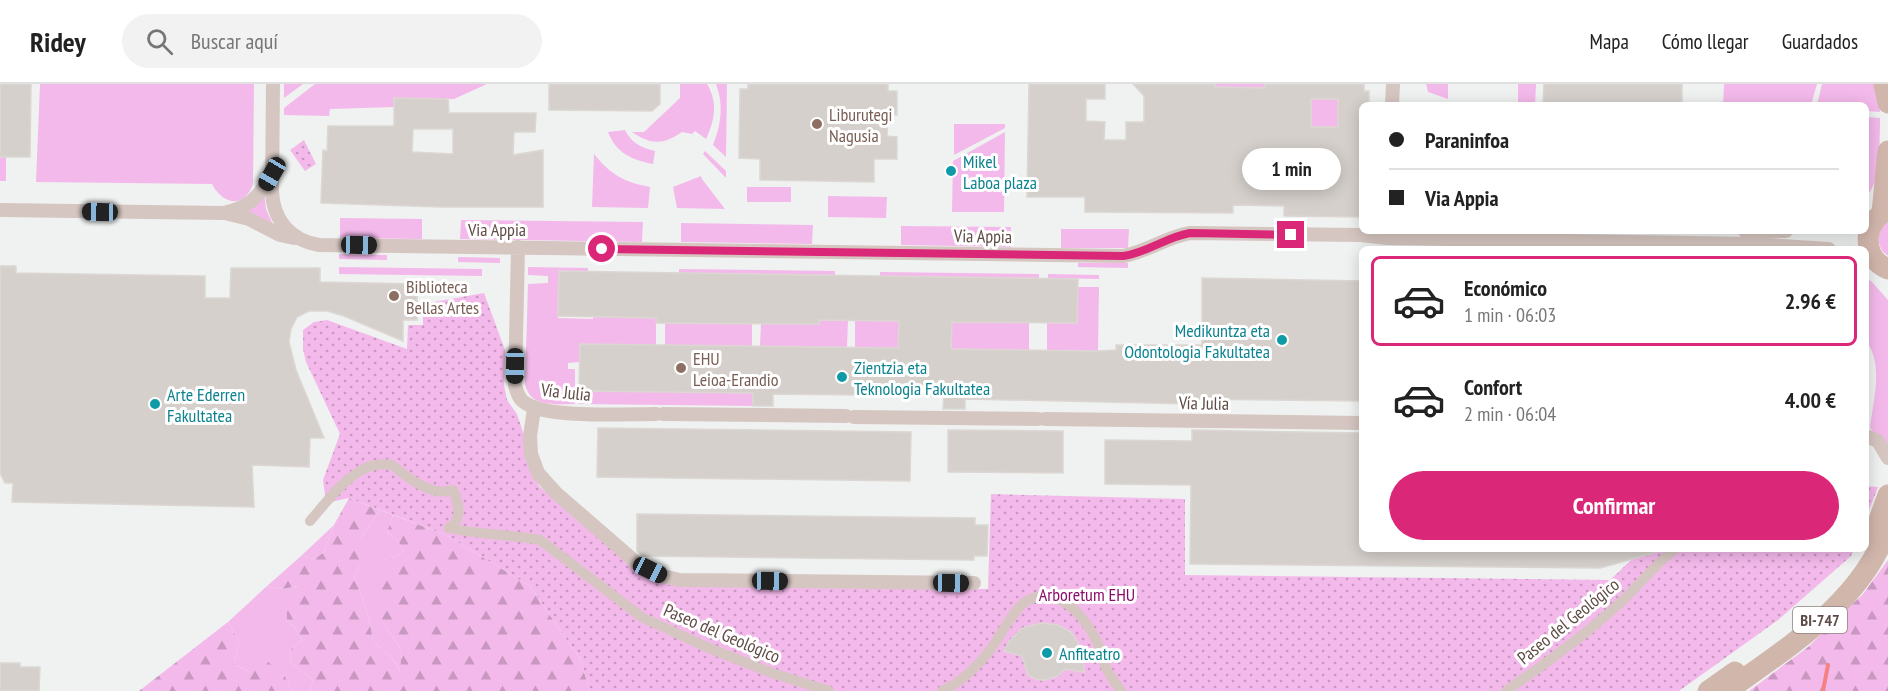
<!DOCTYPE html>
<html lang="es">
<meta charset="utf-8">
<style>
body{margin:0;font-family:"PT Sans Narrow",sans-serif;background:#f2f2f2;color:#222;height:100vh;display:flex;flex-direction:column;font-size:22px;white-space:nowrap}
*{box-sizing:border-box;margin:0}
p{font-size:20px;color:#767676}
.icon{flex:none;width:33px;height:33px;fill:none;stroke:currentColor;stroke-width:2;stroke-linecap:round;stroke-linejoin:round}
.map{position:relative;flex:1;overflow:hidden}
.sheet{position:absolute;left:1359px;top:162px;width:510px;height:306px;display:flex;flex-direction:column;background:#fff;border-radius:9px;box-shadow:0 3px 15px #0003}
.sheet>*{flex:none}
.guide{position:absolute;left:1359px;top:18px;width:510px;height:132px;border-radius:9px;box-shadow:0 3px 15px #0003;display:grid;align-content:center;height:132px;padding:0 30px;background:#fff}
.end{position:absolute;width:27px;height:27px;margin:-14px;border:8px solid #db2777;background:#fff;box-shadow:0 0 0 3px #fff}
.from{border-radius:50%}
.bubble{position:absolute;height:42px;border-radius:21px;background:#fff;box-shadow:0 3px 15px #0003;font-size:20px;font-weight:800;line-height:42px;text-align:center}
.car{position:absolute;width:18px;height:36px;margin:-18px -9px;border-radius:8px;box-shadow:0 0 4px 2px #0007;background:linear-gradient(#222 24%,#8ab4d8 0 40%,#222 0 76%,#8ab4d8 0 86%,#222 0)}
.guide b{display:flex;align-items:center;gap:21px;height:57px;font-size:22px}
.guide b+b{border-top:2px solid #e0e0e0}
.guide i{width:15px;height:15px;background:#222}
ul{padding:10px 0 0;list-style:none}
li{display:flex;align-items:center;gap:18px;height:90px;margin:0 12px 9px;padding:0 18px;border:3px solid transparent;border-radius:9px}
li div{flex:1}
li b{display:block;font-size:22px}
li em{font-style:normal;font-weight:800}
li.on{border-color:#db2777}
li>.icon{width:54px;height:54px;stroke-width:1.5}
.button{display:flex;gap:12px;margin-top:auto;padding:12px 30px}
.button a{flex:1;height:69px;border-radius:36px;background:#db2777;color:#fff;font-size:24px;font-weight:800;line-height:69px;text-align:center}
header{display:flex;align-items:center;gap:36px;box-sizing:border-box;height:84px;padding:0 30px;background:#fff;border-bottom:2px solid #e0e0e0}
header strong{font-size:28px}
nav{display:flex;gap:33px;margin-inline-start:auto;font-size:21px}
.search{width:420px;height:54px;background:#f2f2f2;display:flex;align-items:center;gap:15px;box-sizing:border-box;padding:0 21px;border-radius:33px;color:#767676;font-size:22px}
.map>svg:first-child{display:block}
.green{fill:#f4b9eb}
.forest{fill:url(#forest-firs)}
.park{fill:url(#park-dots)}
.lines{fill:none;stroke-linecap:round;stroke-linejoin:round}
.stream{stroke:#f68184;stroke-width:4}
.building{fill:#d5d0cb;stroke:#dcd7d3;stroke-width:1.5;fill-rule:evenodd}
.pedestrian{stroke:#d6c6c1;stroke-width:10}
.minor{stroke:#d6c6c1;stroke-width:14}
.primary{stroke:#d1b6ac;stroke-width:21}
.route{stroke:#db2777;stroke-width:8}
.education-dot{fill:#8d6e63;stroke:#fff;stroke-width:2}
.culture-dot{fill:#0f9aa8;stroke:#fff;stroke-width:2}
.labels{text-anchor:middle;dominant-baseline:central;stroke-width:6;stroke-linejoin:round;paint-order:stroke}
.shield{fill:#fff;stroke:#8f817d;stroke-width:1.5}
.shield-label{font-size:16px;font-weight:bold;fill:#5f4b45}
.education-label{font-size:18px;fill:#785e54;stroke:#fff;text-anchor:start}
.culture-label{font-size:18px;fill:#0d838f;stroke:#fff;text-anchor:start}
.street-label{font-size:18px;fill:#5f4b45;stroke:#fff}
.park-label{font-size:18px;fill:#8a0c68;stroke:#fff}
</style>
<header>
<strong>Ridey</strong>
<div class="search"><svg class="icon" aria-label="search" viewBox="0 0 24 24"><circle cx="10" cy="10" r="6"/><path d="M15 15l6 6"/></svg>Buscar aquí</div>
<nav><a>Mapa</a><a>Cómo llegar</a><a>Guardados</a></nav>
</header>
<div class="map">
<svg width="1888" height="607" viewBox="0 0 1888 607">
<defs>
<pattern id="forest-firs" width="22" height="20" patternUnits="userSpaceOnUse" patternTransform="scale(1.5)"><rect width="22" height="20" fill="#f4b9eb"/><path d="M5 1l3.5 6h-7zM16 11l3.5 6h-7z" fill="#c998c0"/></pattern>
<pattern id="park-dots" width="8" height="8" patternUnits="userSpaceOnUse" patternTransform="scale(1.5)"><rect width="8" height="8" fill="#f4b9eb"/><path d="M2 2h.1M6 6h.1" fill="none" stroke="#c998c0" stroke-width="1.8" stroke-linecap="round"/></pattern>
</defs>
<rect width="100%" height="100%" fill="#eff2f1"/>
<path class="green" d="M40,0H254L253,100C244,125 223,121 212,100L36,98Z
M284,0H303L284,14Z
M315,0H487L454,15L395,14L394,23L330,25L329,32L284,31V24Z
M680,0H707C718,18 715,36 706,55L695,47L692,50L682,48C663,61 651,61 632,48H644L680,14Z
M716,0H727L726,73L713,61C721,41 724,21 716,0Z
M1215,0H1265V4L1215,3Z
M1426,0H1448V15L1428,8Z
M1518,0H1536L1535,21H1518Z
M1724,0H1817L1811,21H1723Z
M1822,0H1877L1880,28L1866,27V21H1817Z
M1311,15H1338V43H1311Z
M1866,33L1880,34V43C1879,63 1881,98 1866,113Z
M954,40H1005V44L954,71Z
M625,46C631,59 642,64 655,67L653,80C632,76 616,69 608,48Z
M1005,48L1004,128H952L953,77Z
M705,67L726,87V94L703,70Z
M594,70C611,91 624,98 650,103L648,124L592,123Z
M0,73H6V97H0Z
M701,92L702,95L725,125L677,124L673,103Z
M747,103H791V118H747Z
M264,107L266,125L274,143L245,131Z
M828,112L887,113L886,134L828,133Z
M340,134L422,135V155L340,154Z
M461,136L643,138L642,158L460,155Z
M1888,137V172C1875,163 1876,147 1888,137Z
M681,139L813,141L812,160L681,158Z
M901,142L1011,143V163L901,161Z
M1061,145H1129L1128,164H1061Z
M339,170L387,171V176L339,175Z
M458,173L500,174V179L458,178Z
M1078,179H1128V184L1078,183Z
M339,183L482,185V192L339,190Z
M528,183L588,184V188H559L558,234L593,235V233L656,234V261L580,260V278L568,279V285H575V320C555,320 530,324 525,300L528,200L548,199V192L528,191Z
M679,185L835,187V191L679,189Z
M880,188L1039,190V194L880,192Z
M1048,190L1099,191V195L1048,194Z
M1866,193L1872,198L1888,216V364L1870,344C1873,317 1884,280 1866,257Z
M1078,203H1099L1098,267L1047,266V239H1077Z
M819,236H848L847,263L760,262L761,239Z
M855,236L899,237V246L943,265L855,263Z
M952,238L1029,239V266L951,265Z
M665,239L752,240V262L665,261Z
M579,307L753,309V322L579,320Z
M380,426L393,431L387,448L398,457L404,467L390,476L385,542L402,567L401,588L392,574L373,557C370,535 364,515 354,494L360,481V455Z
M334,441L324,468L315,475L301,472Z
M267,502L283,505L299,502L297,514L287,536L296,545L302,556L290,566L291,579L313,596L310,607H292L284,590L250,588L234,580L239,557L228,538Z"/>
<path class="forest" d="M349,414L380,426L360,455V481L354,494C364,515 370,535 373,557L392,574L400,587L402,567L385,542L377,523L378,493L390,476L404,467L398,457L387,448L393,431L446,451L530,502L580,575L590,607H310L313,596L291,579L290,566L302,556L296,545L287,536V519L297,514L298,502L283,505L267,502L301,472L315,475L324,468L334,441Z
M1888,476V607H1749L1808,563L1863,510Z
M228,538L239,557L234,580L250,588L268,578L284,590L292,607H139Z"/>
<path class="park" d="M304,56L316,80L305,87L290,66Z
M484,209L505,266L504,301L507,316L517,330L523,348L528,379L539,402L636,486L670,501L988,505L991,410L1185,415V491L1610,496L1643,465H1854L1851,472L1778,536L1679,607H590L580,575L530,502L446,451L349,414L326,419L323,396L340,350L306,278L303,265V246L314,238L327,236L407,265L408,241H423V220Z
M1866,402L1878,403L1866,434Z"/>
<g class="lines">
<path class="stream" d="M1823,607L1828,581"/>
</g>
<path class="building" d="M0,0H31L30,73H0Z
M549,0H660V20L652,27L549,26Z
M748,0H888V7H897V31H888L887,52L897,53V75H874V98L760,96V75L739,74L740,5H748Z
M1029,0H1105V15H1086V37L1105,38L1104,56H1126V38H1144V12L1133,0H1215V3L1265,4V0H1364V7H1369V21H1362V133L1284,132V122L1233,121V129L1085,128V113H1027ZM1311,15H1338V43H1311Z
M1544,0H1682V21H1543Z
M394,14L448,15L449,29H536L535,48H514L513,71L543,66V123H441L321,119L323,66L327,67L328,42H394ZM413,45H453V70L412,68Z
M0,182H16V189L205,192V214H230L231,184H320V198L417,200V236H403V257L344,232L327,227H309L297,233L291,245L289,258L296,286L324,354H310L309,383L252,381L254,423L12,418L13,399H5L0,389Z
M559,187L1078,195L1077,239L952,238L951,265L1098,267L1116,266V261H1202V194L1362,197V317L1193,315L1192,320L965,315V325H943L944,312L773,310V322H753V309L579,307L580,260L898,264L899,237L819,236V240L656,239V234L558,232Z
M598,344L911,348L910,397L597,393Z
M948,346L1063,347V389L948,388Z
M1192,346L1362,349V465H1656L1657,468L1600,484L1190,480L1191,401L1105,400V356L1192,357Z
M637,430L975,434V441H988L987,472H974V476L642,472L637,467Z
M1042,539L1058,541L1071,548L1082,565L1084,588L1065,585L1058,592L1044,596H1038L1028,591L1022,572L1004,567L1009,558L1019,547L1025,543Z
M0,579H20V583H40L39,607H0Z"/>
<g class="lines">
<path class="pedestrian" d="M310,437C326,419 342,396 364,385C370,381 384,379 391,381C395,382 399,387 402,389C417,400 435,412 453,406C459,420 463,435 449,444C479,451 509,450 540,456L643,534L709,564L772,589L829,607
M942,607C961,598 977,583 990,566C1000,553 1006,539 1016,527C1035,502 1066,513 1082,534C1088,542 1095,553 1099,562C1102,569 1103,577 1106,584C1110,592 1116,600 1121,607
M1506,607C1545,580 1584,552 1619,520C1639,502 1654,481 1675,465"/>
<path class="minor" d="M273,0L272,107C273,136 290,156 319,161L1123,172C1147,168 1166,153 1190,149L1360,151L1388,154L1752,160L1829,165
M1392,21L1393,0
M0,126L223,129C248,124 258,114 271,92
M225,129L249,135L280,151L294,154
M1745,147H1786
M518,163L515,302C517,308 519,315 524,318C545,335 626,330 656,330
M534,325L530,352L531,370L538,389L556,409L638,480L663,492L679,496L974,499
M663,330L846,332
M854,333L1038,335
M1045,335L1362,339
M1866,352L1878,357L1888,374"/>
<path class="primary" d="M1884,0L1888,19
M1888,126C1862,138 1861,174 1888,185
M1882,129L1888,67
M1871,455L1875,447L1888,411
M1708,607L1735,588
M1727,607C1788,563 1862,518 1888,443"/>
</g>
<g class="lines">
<path class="route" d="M602,165L1123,172C1147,169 1166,153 1190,149L1291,151"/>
</g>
<g class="education-dot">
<circle cx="817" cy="40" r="6"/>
<circle cx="394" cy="212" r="6"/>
<circle cx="681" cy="284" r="6"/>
</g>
<g class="culture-dot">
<circle cx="951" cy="87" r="6"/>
<circle cx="1282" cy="256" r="6"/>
<circle cx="842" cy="293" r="6"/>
<circle cx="155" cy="320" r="6"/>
<circle cx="1047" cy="569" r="6"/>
</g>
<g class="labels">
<rect class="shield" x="1793" y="523" width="54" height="26" rx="4.5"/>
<g class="shield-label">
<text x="1820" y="536">BI-747</text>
</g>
<g class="education-label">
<text x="829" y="30">Liburutegi<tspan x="829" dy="21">Nagusia</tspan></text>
<text x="406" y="202">Biblioteca<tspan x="406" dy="21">Bellas Artes</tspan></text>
<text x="693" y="274">EHU<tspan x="693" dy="21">Leioa-Erandio</tspan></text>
</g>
<g class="culture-label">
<text x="963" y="77">Mikel<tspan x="963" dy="21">Laboa plaza</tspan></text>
<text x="1270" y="246" text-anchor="end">Medikuntza eta<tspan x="1270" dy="21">Odontologia Fakultatea</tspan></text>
<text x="854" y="283">Zientzia eta<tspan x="854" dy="21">Teknologia Fakultatea</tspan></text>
<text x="167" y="310">Arte Ederren<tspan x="167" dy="21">Fakultatea</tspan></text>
<text x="1059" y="569">Anfiteatro</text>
</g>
<g class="street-label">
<text x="497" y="145">Via Appia</text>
<text transform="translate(983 152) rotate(1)">Via Appia</text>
<text transform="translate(566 308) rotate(6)">Vía Julia</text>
<text transform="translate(1204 319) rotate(1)">Vía Julia</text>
<text transform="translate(1568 537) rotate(-39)">Paseo del Geológico</text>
<text transform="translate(722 549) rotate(23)">Paseo del Geológico</text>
</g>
<g class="park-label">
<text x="1087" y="510">Arboretum EHU</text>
</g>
</g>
</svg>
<i class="end from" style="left:602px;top:165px"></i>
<i class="end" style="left:1291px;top:151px"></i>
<div class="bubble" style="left:1242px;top:64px;width:99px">1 min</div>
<i class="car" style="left:272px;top:90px;rotate:210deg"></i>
<i class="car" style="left:100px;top:128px;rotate:271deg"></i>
<i class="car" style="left:359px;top:161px;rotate:91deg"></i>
<i class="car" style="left:515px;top:282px;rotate:181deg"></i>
<i class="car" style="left:650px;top:486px;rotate:116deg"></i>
<i class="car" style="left:770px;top:497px;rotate:91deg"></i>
<i class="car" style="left:951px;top:499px;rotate:91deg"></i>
<div class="guide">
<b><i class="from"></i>Paraninfoa</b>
<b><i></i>Via Appia</b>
</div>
<section class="sheet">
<ul>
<li class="on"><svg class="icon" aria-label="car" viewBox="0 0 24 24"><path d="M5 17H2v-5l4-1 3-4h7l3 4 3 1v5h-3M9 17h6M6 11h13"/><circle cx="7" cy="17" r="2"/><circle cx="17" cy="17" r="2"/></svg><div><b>Económico</b><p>1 min · 06:03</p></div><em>2.96 €</em></li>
<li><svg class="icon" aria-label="car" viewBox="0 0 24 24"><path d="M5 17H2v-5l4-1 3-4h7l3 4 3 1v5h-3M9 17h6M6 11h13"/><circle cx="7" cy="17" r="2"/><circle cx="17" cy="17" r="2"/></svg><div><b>Confort</b><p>2 min · 06:04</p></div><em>4.00 €</em></li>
</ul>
<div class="button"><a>Confirmar</a></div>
</section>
</div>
